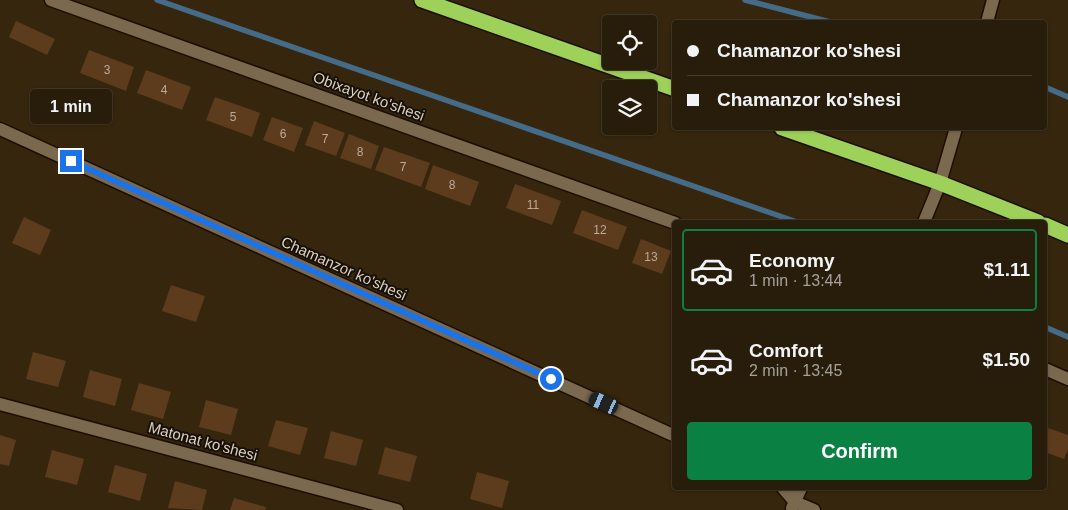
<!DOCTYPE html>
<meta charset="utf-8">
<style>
body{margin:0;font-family:Arial,sans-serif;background:#342918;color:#f1f3f6;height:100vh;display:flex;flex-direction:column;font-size:19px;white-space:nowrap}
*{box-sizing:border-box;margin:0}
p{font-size:16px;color:#a5a19c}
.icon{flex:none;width:28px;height:28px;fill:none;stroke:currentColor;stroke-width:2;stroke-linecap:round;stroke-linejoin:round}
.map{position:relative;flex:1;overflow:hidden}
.sheet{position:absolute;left:672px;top:220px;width:375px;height:270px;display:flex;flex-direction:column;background:#281c0a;border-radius:5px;box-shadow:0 1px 4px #0004,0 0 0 1px #443a2b}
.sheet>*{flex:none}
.banner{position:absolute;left:672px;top:20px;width:375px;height:110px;border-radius:5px;box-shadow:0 1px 4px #0004,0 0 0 1px #443a2b;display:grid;align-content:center;height:110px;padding:0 15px;background:#281c0a}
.fabs{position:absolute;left:602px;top:15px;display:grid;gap:10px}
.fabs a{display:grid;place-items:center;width:55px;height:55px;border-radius:5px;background:#281c0a;box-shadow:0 1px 4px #0004,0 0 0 1px #443a2b;font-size:25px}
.end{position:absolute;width:22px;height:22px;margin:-11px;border:6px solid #1a73e8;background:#fff;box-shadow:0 0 0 2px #fff}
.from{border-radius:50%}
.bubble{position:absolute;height:35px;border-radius:5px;background:#281c0a;box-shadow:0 1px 4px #0004,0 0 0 1px #443a2b;font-size:16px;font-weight:700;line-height:35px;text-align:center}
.car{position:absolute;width:15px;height:30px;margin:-15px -8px;border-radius:6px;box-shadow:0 0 4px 1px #0007;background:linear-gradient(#222 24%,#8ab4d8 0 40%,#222 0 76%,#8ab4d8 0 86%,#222 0)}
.banner b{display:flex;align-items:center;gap:18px;height:48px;font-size:19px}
.banner b+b{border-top:1px solid #443a2b}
.banner i{width:12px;height:12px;background:#f1f3f6}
ul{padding:9px 0 0;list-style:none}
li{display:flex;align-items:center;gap:15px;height:82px;margin:0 10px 8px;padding:0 5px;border:2px solid transparent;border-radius:5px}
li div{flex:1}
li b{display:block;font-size:19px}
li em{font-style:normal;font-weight:700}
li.active{border-color:#0b8043}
li>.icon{width:45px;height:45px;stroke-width:1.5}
.cta{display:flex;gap:10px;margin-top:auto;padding:10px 15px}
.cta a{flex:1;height:58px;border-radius:5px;background:#0b8043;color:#fff;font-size:20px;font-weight:700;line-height:58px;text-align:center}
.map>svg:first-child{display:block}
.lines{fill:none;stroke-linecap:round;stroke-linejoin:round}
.stream{stroke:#446c89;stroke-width:5.5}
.building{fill:#5d3b1d}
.minor-casing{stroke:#1d0e00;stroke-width:15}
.highway-casing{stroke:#1d0e00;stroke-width:18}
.minor{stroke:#7a684f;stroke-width:12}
.highway{stroke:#9dd15a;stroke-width:15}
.route{stroke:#1a73e8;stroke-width:6}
.labels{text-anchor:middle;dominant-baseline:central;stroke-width:4;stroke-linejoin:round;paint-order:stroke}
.number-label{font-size:12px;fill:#bbab99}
.street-label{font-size:15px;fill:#dad0c2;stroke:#181007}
</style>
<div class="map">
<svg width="1068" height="510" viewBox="0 0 1068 510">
<rect width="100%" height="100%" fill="#36260e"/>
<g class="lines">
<path class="stream" d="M157,0L797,222
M745,0L830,22
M1045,87L1068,97
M1045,327L1068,337"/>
</g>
<path class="building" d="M16,21L55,39L47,55L9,37Z
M89,50L134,67L126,91L80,73Z
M146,70L191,87L182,110L137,93Z
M215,97L260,113L252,137L206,120Z
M272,117L303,128L294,152L263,140Z
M314,121L345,133L336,156L305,145Z
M349,134L379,146L371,169L340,158Z
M384,147L430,163L421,187L375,170Z
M433,165L479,182L470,206L425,189Z
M515,184L561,201L552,225L506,208Z
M582,210L627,227L618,250L573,233Z
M24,217L51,230L40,255L12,243Z
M641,239L671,251L662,274L632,263Z
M171,285L205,296L196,322L162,311Z
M33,352L66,361L58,387L26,379Z
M90,370L122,379L115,406L83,397Z
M139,383L171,392L163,419L131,410Z
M206,400L238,409L231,435L199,427Z
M276,420L308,428L300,455L268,446Z
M1045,427L1068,435V449L1064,459L1045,452Z
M331,431L363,440L356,466L324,458Z
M0,435L16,440L9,466L0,464Z
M385,447L417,456L410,482L378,474Z
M52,450L84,459L77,485L45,477Z
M115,465L147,474L140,501L108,492Z
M477,472L509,481L502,508L470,499Z
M175,481L207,490L202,510L168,508Z
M234,498L266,507L265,510H230Z"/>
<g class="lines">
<g class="minor-casing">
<path id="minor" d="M51,0L675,223
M987,22L993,0
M0,129L675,436
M924,222L940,183L956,128
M1045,369L1068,379
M0,404L397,510
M783,488L795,502L814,510
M792,508L801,488"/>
</g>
<g class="highway-casing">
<path id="highway" d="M422,0L675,89
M782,128L940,183L1038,222
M1045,225L1068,235"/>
</g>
<use href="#minor" class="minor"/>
<use href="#highway" class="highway"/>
</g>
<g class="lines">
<path class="route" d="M71,161L551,379"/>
</g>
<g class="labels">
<g class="number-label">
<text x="107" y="70">3</text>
<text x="164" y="90">4</text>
<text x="233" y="117">5</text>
<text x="283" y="134">6</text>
<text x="325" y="139">7</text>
<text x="360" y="152">8</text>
<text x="403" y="167">7</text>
<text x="452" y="185">8</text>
<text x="533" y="205">11</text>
<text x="600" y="230">12</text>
<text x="651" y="257">13</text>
</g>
<g class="street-label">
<text transform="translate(369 96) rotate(20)">Obixayot ko'shesi</text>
<text transform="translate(344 268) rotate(24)">Chamanzor ko'shesi</text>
<text transform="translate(203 441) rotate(15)">Matonat ko'shesi</text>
</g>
</g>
</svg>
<div class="fabs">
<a><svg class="icon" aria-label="locate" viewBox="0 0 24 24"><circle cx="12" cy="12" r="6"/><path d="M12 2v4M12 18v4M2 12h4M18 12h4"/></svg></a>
<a><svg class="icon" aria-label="layers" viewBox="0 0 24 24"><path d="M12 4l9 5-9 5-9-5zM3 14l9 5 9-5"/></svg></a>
</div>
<i class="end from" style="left:551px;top:379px"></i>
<i class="end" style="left:71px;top:161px"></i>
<div class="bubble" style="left:30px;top:89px;width:82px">1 min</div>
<i class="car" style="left:604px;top:403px;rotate:294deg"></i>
<div class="banner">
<b><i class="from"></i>Chamanzor ko'shesi</b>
<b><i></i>Chamanzor ko'shesi</b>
</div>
<section class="sheet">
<ul>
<li class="active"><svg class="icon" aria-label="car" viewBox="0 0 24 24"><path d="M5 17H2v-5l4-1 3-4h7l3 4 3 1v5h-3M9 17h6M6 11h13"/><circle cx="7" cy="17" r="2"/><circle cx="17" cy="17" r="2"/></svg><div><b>Economy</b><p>1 min · 13:44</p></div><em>$1.11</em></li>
<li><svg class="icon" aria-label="car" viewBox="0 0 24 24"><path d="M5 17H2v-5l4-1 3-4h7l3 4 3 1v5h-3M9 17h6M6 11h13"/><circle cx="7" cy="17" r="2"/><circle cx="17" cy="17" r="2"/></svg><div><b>Comfort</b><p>2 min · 13:45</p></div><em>$1.50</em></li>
</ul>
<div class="cta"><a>Confirm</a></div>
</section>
</div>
